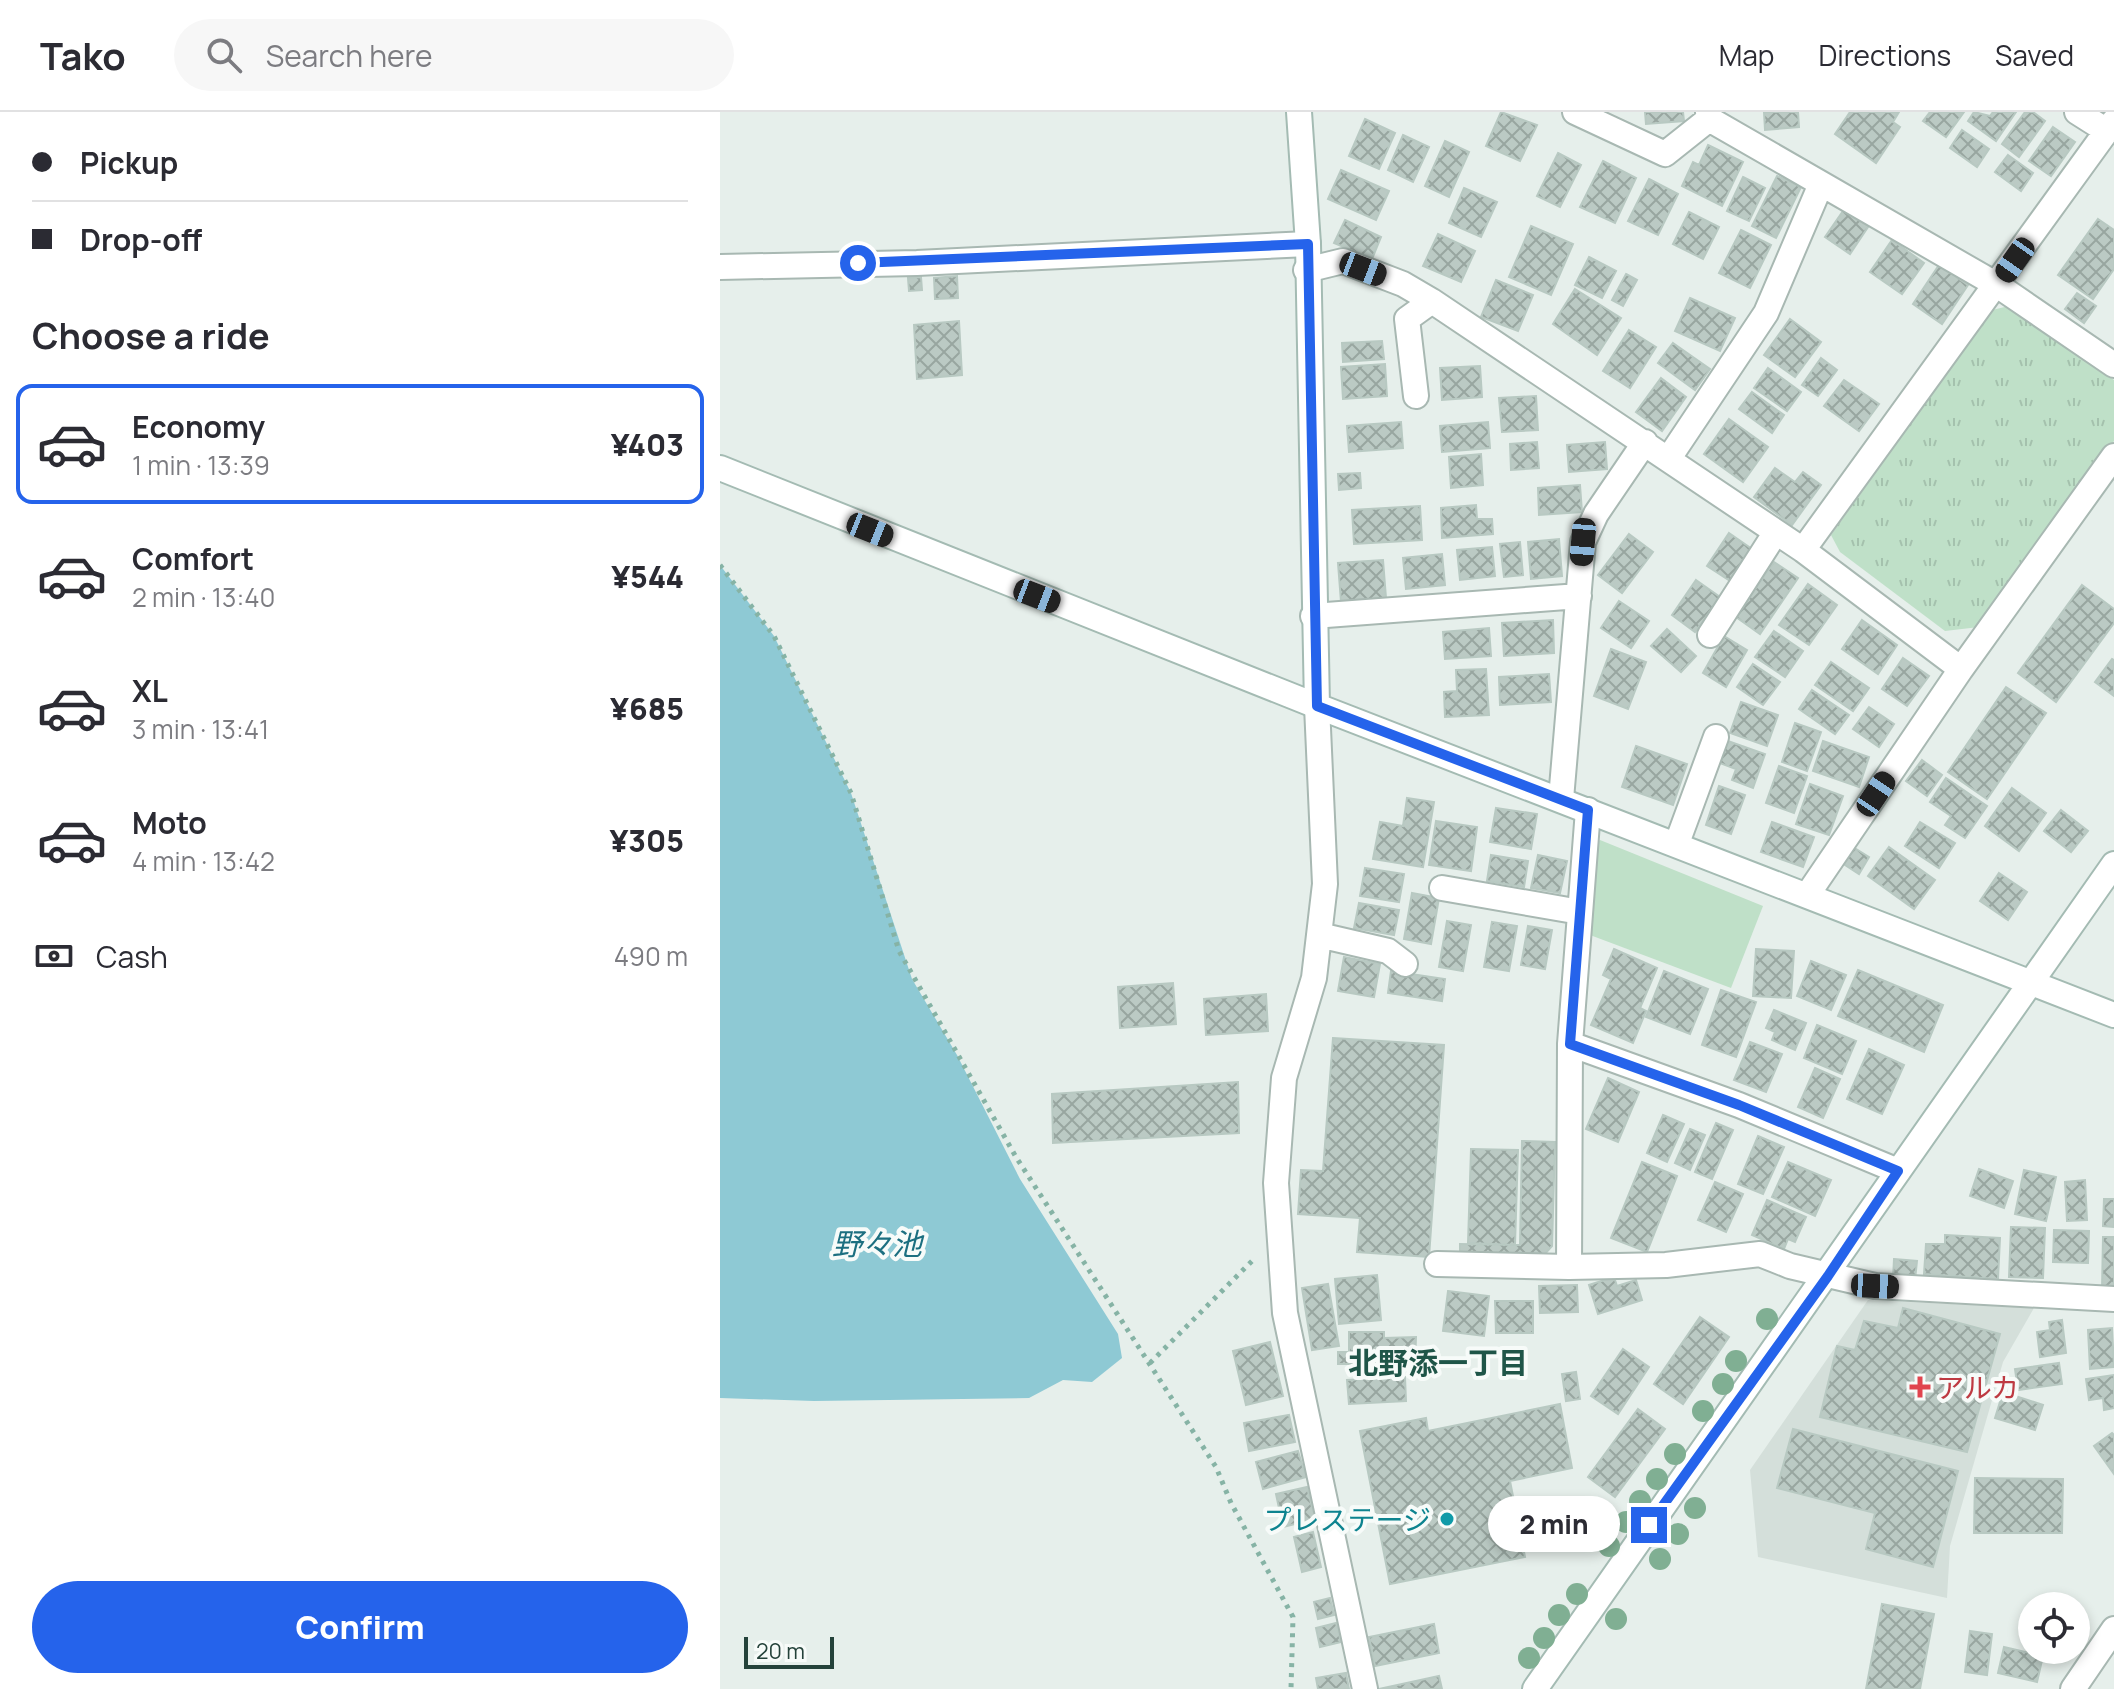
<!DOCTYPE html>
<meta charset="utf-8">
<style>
body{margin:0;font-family:Manrope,"Noto Sans JP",sans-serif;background:#f7f7f7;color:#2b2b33;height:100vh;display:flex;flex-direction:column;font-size:30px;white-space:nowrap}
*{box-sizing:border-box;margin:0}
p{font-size:26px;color:#7c7c81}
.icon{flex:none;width:44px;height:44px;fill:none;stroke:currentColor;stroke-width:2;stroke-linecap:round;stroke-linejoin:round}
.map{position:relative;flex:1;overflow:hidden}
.drawer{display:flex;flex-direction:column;background:#fff;width:720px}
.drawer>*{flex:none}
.guide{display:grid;align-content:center;height:176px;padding:0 32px;background:#fff}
.buttons{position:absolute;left:1298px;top:1480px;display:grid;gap:16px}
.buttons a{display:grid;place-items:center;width:72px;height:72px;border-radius:50%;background:#fff;box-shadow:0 4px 12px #0003;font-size:40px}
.scale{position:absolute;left:24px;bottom:20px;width:90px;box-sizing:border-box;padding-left:8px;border:4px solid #24423a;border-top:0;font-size:22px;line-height:28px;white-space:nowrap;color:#24423a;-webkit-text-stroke:6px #f7fbf9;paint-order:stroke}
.end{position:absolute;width:36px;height:36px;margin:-18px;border:10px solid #2563eb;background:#fff;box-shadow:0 0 0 4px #fff}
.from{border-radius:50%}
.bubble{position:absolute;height:56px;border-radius:28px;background:#fff;box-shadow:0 4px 12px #0003;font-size:26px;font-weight:800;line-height:56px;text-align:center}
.car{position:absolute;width:24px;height:48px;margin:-24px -12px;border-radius:10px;box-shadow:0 0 6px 2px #0007;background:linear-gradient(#222 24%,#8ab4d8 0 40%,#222 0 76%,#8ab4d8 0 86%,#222 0)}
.guide b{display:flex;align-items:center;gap:28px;height:76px;font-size:30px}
.guide b+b{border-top:2px solid #e1e1e2}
.guide i{width:20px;height:20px;background:#2b2b33}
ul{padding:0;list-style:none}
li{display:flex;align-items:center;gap:24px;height:120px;margin:0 16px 12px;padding:0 16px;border:4px solid transparent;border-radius:16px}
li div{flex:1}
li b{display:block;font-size:30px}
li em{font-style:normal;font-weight:800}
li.current{border-color:#2563eb}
li>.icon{width:72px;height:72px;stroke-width:1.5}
h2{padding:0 32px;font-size:36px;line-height:96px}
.pay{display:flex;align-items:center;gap:20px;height:88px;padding:0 32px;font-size:30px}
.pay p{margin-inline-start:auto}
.primary-button{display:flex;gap:16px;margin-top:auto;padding:16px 32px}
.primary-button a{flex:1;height:92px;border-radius:48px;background:#2563eb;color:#fff;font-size:32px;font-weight:800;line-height:92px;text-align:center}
header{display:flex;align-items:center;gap:48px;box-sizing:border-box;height:112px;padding:0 40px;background:#fff;border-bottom:2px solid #e1e1e2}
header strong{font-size:38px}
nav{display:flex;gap:44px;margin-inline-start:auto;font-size:28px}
.search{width:560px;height:72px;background:#f7f7f7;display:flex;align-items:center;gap:20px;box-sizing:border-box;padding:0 28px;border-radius:44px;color:#7c7c81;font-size:30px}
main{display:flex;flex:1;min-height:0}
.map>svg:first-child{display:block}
.built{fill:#d4dfda}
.green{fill:#bfe0c8}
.park{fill:url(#park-tufts)}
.water{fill:#8ec9d4}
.building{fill:url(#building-cross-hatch);stroke:#b8c9c2;stroke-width:2}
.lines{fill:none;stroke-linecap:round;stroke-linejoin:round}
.street-casing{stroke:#a8b8b2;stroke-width:28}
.secondary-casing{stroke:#a4bbb3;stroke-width:28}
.path{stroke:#86b3a5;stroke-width:5;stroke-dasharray:4 6;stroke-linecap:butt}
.street{stroke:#fff;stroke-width:24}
.secondary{stroke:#fff;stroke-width:24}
.tree{fill:#80af93}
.route{stroke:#2563eb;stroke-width:10}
.health-dot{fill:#e0444e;stroke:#f7fbf9;stroke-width:3}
.culture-dot{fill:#0f9aa8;stroke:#f7fbf9;stroke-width:3}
.labels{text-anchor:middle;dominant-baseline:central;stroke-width:8;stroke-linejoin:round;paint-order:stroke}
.health-label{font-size:28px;fill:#be3a42;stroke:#f7fbf9;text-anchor:start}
.culture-label{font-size:28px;fill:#0d838f;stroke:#f7fbf9;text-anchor:end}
.water-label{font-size:30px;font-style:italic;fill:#1c6f80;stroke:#f7fbf9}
.neighbourhood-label{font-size:30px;font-weight:bold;fill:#1f5548;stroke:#f7fbf9}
</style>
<header>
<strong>Tako</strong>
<div class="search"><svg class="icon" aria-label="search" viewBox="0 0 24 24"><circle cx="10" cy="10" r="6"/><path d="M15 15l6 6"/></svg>Search here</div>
<nav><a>Map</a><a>Directions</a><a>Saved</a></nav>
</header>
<main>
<section class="drawer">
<div class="guide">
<b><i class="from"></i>Pickup</b>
<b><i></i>Drop-off</b>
</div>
<h2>Choose a ride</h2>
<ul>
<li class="current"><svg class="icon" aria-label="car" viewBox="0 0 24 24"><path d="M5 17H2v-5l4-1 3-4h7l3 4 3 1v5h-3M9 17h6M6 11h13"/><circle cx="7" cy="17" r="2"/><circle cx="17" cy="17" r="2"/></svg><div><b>Economy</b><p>1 min · 13:39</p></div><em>¥403</em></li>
<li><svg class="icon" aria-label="car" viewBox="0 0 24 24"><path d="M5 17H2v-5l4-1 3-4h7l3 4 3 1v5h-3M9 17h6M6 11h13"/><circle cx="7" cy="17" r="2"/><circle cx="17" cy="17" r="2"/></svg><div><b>Comfort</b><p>2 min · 13:40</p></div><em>¥544</em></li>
<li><svg class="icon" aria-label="car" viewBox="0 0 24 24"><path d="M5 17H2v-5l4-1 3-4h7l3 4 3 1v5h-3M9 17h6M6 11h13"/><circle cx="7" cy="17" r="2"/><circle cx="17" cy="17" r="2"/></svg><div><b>XL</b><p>3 min · 13:41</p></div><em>¥685</em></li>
<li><svg class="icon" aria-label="car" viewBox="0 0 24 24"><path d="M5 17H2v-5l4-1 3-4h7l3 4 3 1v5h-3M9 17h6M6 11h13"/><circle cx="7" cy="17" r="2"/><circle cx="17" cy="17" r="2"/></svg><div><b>Moto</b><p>4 min · 13:42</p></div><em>¥305</em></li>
</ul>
<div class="pay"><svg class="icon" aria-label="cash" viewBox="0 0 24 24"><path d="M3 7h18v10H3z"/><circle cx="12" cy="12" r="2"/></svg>Cash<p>490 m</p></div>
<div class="primary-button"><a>Confirm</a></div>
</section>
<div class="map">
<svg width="1394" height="1577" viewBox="0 0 1394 1577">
<defs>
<pattern id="park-tufts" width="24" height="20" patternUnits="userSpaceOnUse" patternTransform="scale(2)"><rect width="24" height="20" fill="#bfe0c8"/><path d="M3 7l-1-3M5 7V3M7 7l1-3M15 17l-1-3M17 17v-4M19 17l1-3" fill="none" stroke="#a4c1ad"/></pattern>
<pattern id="building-cross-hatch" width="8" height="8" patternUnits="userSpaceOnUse" patternTransform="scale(2)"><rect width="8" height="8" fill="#bbcac4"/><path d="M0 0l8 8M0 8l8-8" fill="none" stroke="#98a6a0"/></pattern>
</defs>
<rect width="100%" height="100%" fill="#e6efeb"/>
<path class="built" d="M1148,1188L1314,1196L1283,1250L1230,1434L1227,1486L1038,1445L1030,1358Z"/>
<path class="green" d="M880,728L1043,794L1011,876L870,823V736Z"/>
<path class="park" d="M1289,194L1394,268V329L1259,515L1225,519L1120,440L1111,423L1272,198Z"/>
<path class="water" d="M0,453L54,524L131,681L192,867L237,943L300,1067L398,1222L402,1246L372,1270L343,1268L309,1286L94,1289L0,1286Z"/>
<path class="building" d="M781,0L817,13L800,49L766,34Z
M925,0H963L964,9L926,12Z
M1044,0H1078L1079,15L1045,18Z
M1130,0H1179L1173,10L1180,15L1156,51L1115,22Z
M1210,0H1244L1226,25L1203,9Z
M1254,0L1270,4L1273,0H1296L1276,29L1248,9Z
M1305,0H1313L1325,9L1299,45L1282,32Z
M645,7L675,21L659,57L629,44Z
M1333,15L1355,30L1331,64L1309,49Z
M1242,18L1269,37L1257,55L1230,36Z
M683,23L709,35L693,70L668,58Z
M725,29L749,40L729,85L705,74Z
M988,33L1023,50L1002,94L962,74L973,50L979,53Z
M838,41L861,53L840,95L817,84Z
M1288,43L1313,61L1301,79L1275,60Z
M883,49L916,66L895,111L860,95Z
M621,58L669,79L656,108L608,87Z
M1057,64L1081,75L1056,126L1032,114Z
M1023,65L1045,76L1029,109L1007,99Z
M929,67L958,82L938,123L908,109Z
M744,76L777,90L761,125L729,111Z
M1125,96L1150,112L1130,142L1105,125Z
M969,100L999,115L983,147L953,132Z
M1378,107L1394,118V157L1373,187L1338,163Z
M625,108L661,125L652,147L614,131Z
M811,114L853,132L831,183L789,165Z
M1021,118L1051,133L1030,176L999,161Z
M718,122L755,139L741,170L703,154Z
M1172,128L1204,151L1182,182L1150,160Z
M869,145L896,159L882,186L855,173Z
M1219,153L1248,173L1222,212L1193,192Z
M906,162L917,168L903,194L892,188Z
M237,164L238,186L215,187L214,166Z
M201,165L202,178L189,179L188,166Z
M776,168L813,183L798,219L761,205Z
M855,177L901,206L877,243L833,212Z
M1357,181L1376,194L1364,211L1345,197Z
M970,186L1015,206L1000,239L955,219Z
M1070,207L1101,230L1075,265L1044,243Z
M239,209L242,263L197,267L194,213Z
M909,218L936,235L910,276L883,259Z
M662,229L664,247L623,250L622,231Z
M953,231L990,257L975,278L938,251Z
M1101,246L1117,258L1098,284L1082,273Z
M665,252L667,284L623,287L621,255Z
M760,254L762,285L722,288L720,256Z
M1048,256L1081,280L1067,299L1034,276Z
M941,266L966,285L942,319L916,300Z
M1124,268L1159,292L1139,319L1104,294Z
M1032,280L1064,303L1052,321L1019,297Z
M816,284L818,318L782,320L779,286Z
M1009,307L1048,335L1023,370L984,342Z
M681,310L683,336L629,340L627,314Z
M768,310L770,336L722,340L720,314Z
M817,330L819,356L791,358L790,332Z
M885,330L887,357L849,360L847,333Z
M761,342L763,373L731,376L729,345Z
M1055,356L1075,370L1083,360L1101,373L1072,413L1034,385Z
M640,361L641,376L619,378L618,362Z
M860,373L862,400L819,403L818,376Z
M756,393L757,407H772L773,422L722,426L721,396Z
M700,394L702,428L634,432L632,398Z
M1009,421L1032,437L1010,469L987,454Z
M909,422L933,440L902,481L878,463Z
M839,427L842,464L811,467L808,430Z
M800,430L803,463L784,465L780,432Z
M772,435L775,464L740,468L737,438Z
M722,442L725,473L686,477L683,446Z
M663,448L666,486L621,490L618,451Z
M1054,450L1078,466L1040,522L1016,505Z
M976,468L1000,485L975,520L952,503Z
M1088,472L1117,493L1089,533L1059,513Z
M1362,473L1394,497V511L1336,590L1298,561Z
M899,489L929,509L911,536L881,516Z
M833,508L834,541L784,544L782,511Z
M1142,508L1177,533L1158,562L1122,537Z
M769,516L771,544L725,547L723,520Z
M947,517L976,544L961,560L931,534Z
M1054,519L1083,539L1065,565L1035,545Z
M1004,524L1027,538L1006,575L983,561Z
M891,537L926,550L908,597L874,584Z
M1183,546L1209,564L1187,594L1162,577Z
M1392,547L1394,548V584L1375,570Z
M1111,550L1149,576L1133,599L1095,573Z
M1033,552L1060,570L1043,593L1017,575Z
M766,557L769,603L725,605L724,580L737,579L736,558Z
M829,562L831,590L780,593L779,565Z
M1286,575L1326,601L1267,687L1228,660Z
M1092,578L1129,603L1115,622L1079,597Z
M1021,590L1058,603L1047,634L1010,621Z
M1149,595L1174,612L1159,635L1133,617Z
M1075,611L1101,620L1087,659L1062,650Z
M1005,628L1045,642L1033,676L1012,668L1016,657L997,650Z
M1103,629L1149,645L1139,675L1093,659Z
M916,634L967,652L953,693L902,675Z
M1202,648L1222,663L1207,684L1186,669Z
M1059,654L1087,664L1074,701L1046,691Z
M1226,666L1267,694L1245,726L1225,713L1231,704L1210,690Z
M1090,672L1123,684L1109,723L1076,712Z
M999,674L1025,683L1011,722L986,713Z
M1292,676L1326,701L1299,739L1265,714Z
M687,686L714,690L703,755L653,747L660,710L683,714Z
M776,696L817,702L811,737L770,730Z
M1341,698L1368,719L1351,740L1324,719Z
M716,709L757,715L751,759L709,753Z
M1052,710L1094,725L1083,755L1041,740Z
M1200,710L1235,731L1219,756L1185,734Z
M1133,735L1149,745L1139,762L1122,751Z
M1169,735L1215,768L1194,797L1148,764Z
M771,743L808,749L804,775L767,769Z
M818,743L847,749L840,781L811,776Z
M645,756L684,762L679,790L640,784Z
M1279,761L1307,780L1288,808L1260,789Z
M692,781L719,786L711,832L684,827Z
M639,791L679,798L674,823L634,816Z
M727,809L751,813L743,859L719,855Z
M772,810L797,814L789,859L764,855Z
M808,814L832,818L825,857L801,853Z
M894,837L937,856L920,896L926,899L913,931L871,913L891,867L883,863Z
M1036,837L1074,839L1071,886L1033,884Z
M624,845L660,852L654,885L618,879Z
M1091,849L1126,863L1111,898L1077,884Z
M1138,858L1223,893L1204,940L1118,904Z
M671,859L725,867L722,889L668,881Z
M944,859L988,877L970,922L926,905Z
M453,871L456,912L400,916L398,875Z
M1001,878L1036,890L1016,945L982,933Z
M546,882L548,919L486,923L484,887Z
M1054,898L1086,911L1075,938L1052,928L1055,920L1046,916Z
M1097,913L1136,929L1122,962L1084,946Z
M613,926L724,933L709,1145L637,1140L640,1106L578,1102L581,1058L603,1059Z
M1030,930L1062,942L1046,980L1014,968Z
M1149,937L1184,953L1162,1002L1127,987Z
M1095,956L1120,967L1103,1006L1078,995Z
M888,966L919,980L898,1030L866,1017Z
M518,970L519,1021L333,1031L332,982Z
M943,1003L964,1012L947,1050L927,1041Z
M996,1011L1013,1018L992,1067L975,1060Z
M970,1017L985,1023L970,1058L955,1051Z
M1038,1024L1064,1035L1043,1082L1018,1072Z
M802,1029L835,1030L832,1134L823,1144L740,1143V1132L800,1133Z
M751,1037L798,1038L795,1133L748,1131Z
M922,1050L957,1064L927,1140L891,1126Z
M1068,1050L1111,1068L1095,1104L1052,1085Z
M1259,1057L1293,1069L1284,1096L1250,1084Z
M1304,1058L1336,1065L1326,1109L1295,1102Z
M1365,1068L1367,1108L1347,1109L1345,1070Z
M995,1070L1023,1082L1006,1120L978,1108Z
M1384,1087H1394V1115L1383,1114Z
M1047,1088L1086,1105L1075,1130L1068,1127L1064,1137L1032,1123Z
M1291,1115L1325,1116L1323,1166L1289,1165Z
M1334,1118L1369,1119L1368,1151L1333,1150Z
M1225,1123L1280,1126L1278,1167L1204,1162L1206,1132H1225Z
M1383,1125H1394V1178H1382Z
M1174,1147L1197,1149L1195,1168L1173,1167Z
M657,1163L661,1208L619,1212L615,1167Z
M894,1165L897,1174L916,1168L922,1188L878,1202L869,1173Z
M608,1172L619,1234L592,1238L582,1176Z
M857,1173L858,1200L820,1201L819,1174Z
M728,1179L769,1184L764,1224L723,1219Z
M775,1189H813V1221H776Z
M1183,1196L1280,1222L1247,1340L1100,1305L1117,1234L1135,1238L1144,1209L1178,1216Z
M980,1205L1009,1225L963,1292L934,1272Z
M1342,1208L1346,1241L1320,1245L1317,1220L1330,1218L1329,1210Z
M1392,1216L1394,1255L1370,1257L1368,1218Z
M629,1220H664V1226L696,1225L695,1252H618V1240H629Z
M550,1230L563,1284L526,1293L513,1239Z
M903,1237L929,1255L898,1302L871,1284Z
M1339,1251L1342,1272L1298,1278L1295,1257Z
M856,1260L860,1287L846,1289L842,1262Z
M1394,1263V1296L1384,1298L1383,1286L1369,1288L1366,1267Z
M685,1265L686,1289L629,1292L627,1268Z
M1283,1280L1323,1293L1315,1318L1275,1306Z
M840,1292L852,1356L790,1369L805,1445L670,1472L640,1319L706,1306L708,1319Z
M918,1297L945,1317L895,1385L868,1365Z
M569,1303L575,1330L529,1339L524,1311Z
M1073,1317L1238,1359L1213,1455L1146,1437L1155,1401L1057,1376Z
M1392,1321L1394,1323V1362L1374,1334Z
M578,1339L586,1365L543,1377L536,1350Z
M1255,1366L1343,1367L1342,1421H1254Z
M587,1375L595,1407L563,1415L556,1382Z
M593,1420L601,1455L582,1460L574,1425Z
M610,1486L614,1503L598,1507L594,1490Z
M1162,1492L1214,1502L1200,1577H1146Z
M616,1511L621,1530L600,1535L596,1516Z
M714,1512L719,1541L655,1554L649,1525Z
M1250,1519L1272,1522L1267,1563L1245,1560Z
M1284,1535L1323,1544L1317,1570L1278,1561Z
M626,1561L629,1577H598L596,1566Z
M719,1564L722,1577H659Z"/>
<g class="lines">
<g class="street-casing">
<path id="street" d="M855,0L945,42L989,7
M988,0L989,7L1277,173L1394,253
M1357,0L1387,19
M0,155L197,151L588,132
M586,158L623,149L683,172L712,189L1083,438L1241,557
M696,284L687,207L712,189
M949,346L1046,201L1101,72
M1083,438L1394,9
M593,504L859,484
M990,523L1056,420
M597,594L605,772L594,866L564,966L556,1071L565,1201L645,1577
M841,687L863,430L876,402L925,330
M957,731L996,625
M722,776L860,800
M1088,782L1241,557L1394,344
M599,823L668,839L685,852
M850,932L868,698
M1178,1059L1019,993L850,932L849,1155L946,1153L1040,1142L1070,1154L1155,1174L1394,1187
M717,1152L849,1155
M1353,1577L1394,1517"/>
</g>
<g class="secondary-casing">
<path id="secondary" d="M579,0L588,132L597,594
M0,356L597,594L1394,903
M815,1577L1394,752"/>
</g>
<path class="path" d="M0,453L54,524L131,681L179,839L296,1045L496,1355L511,1391L573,1505L571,1577
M430,1251L534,1147"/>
<use href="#street" class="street"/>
<use href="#secondary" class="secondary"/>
</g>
<g class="tree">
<circle cx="1047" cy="1207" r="11"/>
<circle cx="1016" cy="1249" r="11"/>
<circle cx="1003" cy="1272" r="11"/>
<circle cx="983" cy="1299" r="11"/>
<circle cx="955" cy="1342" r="11"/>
<circle cx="937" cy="1367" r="11"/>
<circle cx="920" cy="1389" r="11"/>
<circle cx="975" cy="1396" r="11"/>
<circle cx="906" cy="1410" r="11"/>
<circle cx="958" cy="1422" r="11"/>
<circle cx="889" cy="1434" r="11"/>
<circle cx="940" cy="1447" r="11"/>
<circle cx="857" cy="1482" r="11"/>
<circle cx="839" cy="1503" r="11"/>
<circle cx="896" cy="1507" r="11"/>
<circle cx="824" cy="1526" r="11"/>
<circle cx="809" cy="1546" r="11"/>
</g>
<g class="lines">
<path class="route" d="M138,151L588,132L597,594L868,698L850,932L1019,993L1178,1059L1108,1164L929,1413"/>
</g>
<path class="health-dot" d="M1196 1263h8v8h8v8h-8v8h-8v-8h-8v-8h8z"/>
<circle class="culture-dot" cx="727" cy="1407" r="8"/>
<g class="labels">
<g class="health-label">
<text x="1216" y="1275">アルカ</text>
</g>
<g class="culture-label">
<text x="711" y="1407">プレステージ</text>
</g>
<g class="water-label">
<text x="157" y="1131">野々池</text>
</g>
<g class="neighbourhood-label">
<text x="718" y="1250">北野添一丁目</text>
</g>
</g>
</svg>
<div class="buttons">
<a><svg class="icon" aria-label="locate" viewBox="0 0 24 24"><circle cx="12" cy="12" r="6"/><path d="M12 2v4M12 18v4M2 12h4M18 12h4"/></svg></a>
</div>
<div class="scale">20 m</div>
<i class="end from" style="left:138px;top:151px"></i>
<i class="end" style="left:929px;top:1413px"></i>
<div class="bubble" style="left:768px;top:1384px;width:132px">2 min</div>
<i class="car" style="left:1295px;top:148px;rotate:215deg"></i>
<i class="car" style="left:643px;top:157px;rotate:111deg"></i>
<i class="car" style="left:150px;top:418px;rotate:112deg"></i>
<i class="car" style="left:863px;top:430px;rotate:185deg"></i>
<i class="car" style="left:317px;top:484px;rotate:111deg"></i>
<i class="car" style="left:1156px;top:682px;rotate:34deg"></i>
<i class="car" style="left:1155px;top:1174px;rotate:93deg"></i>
</div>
</main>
